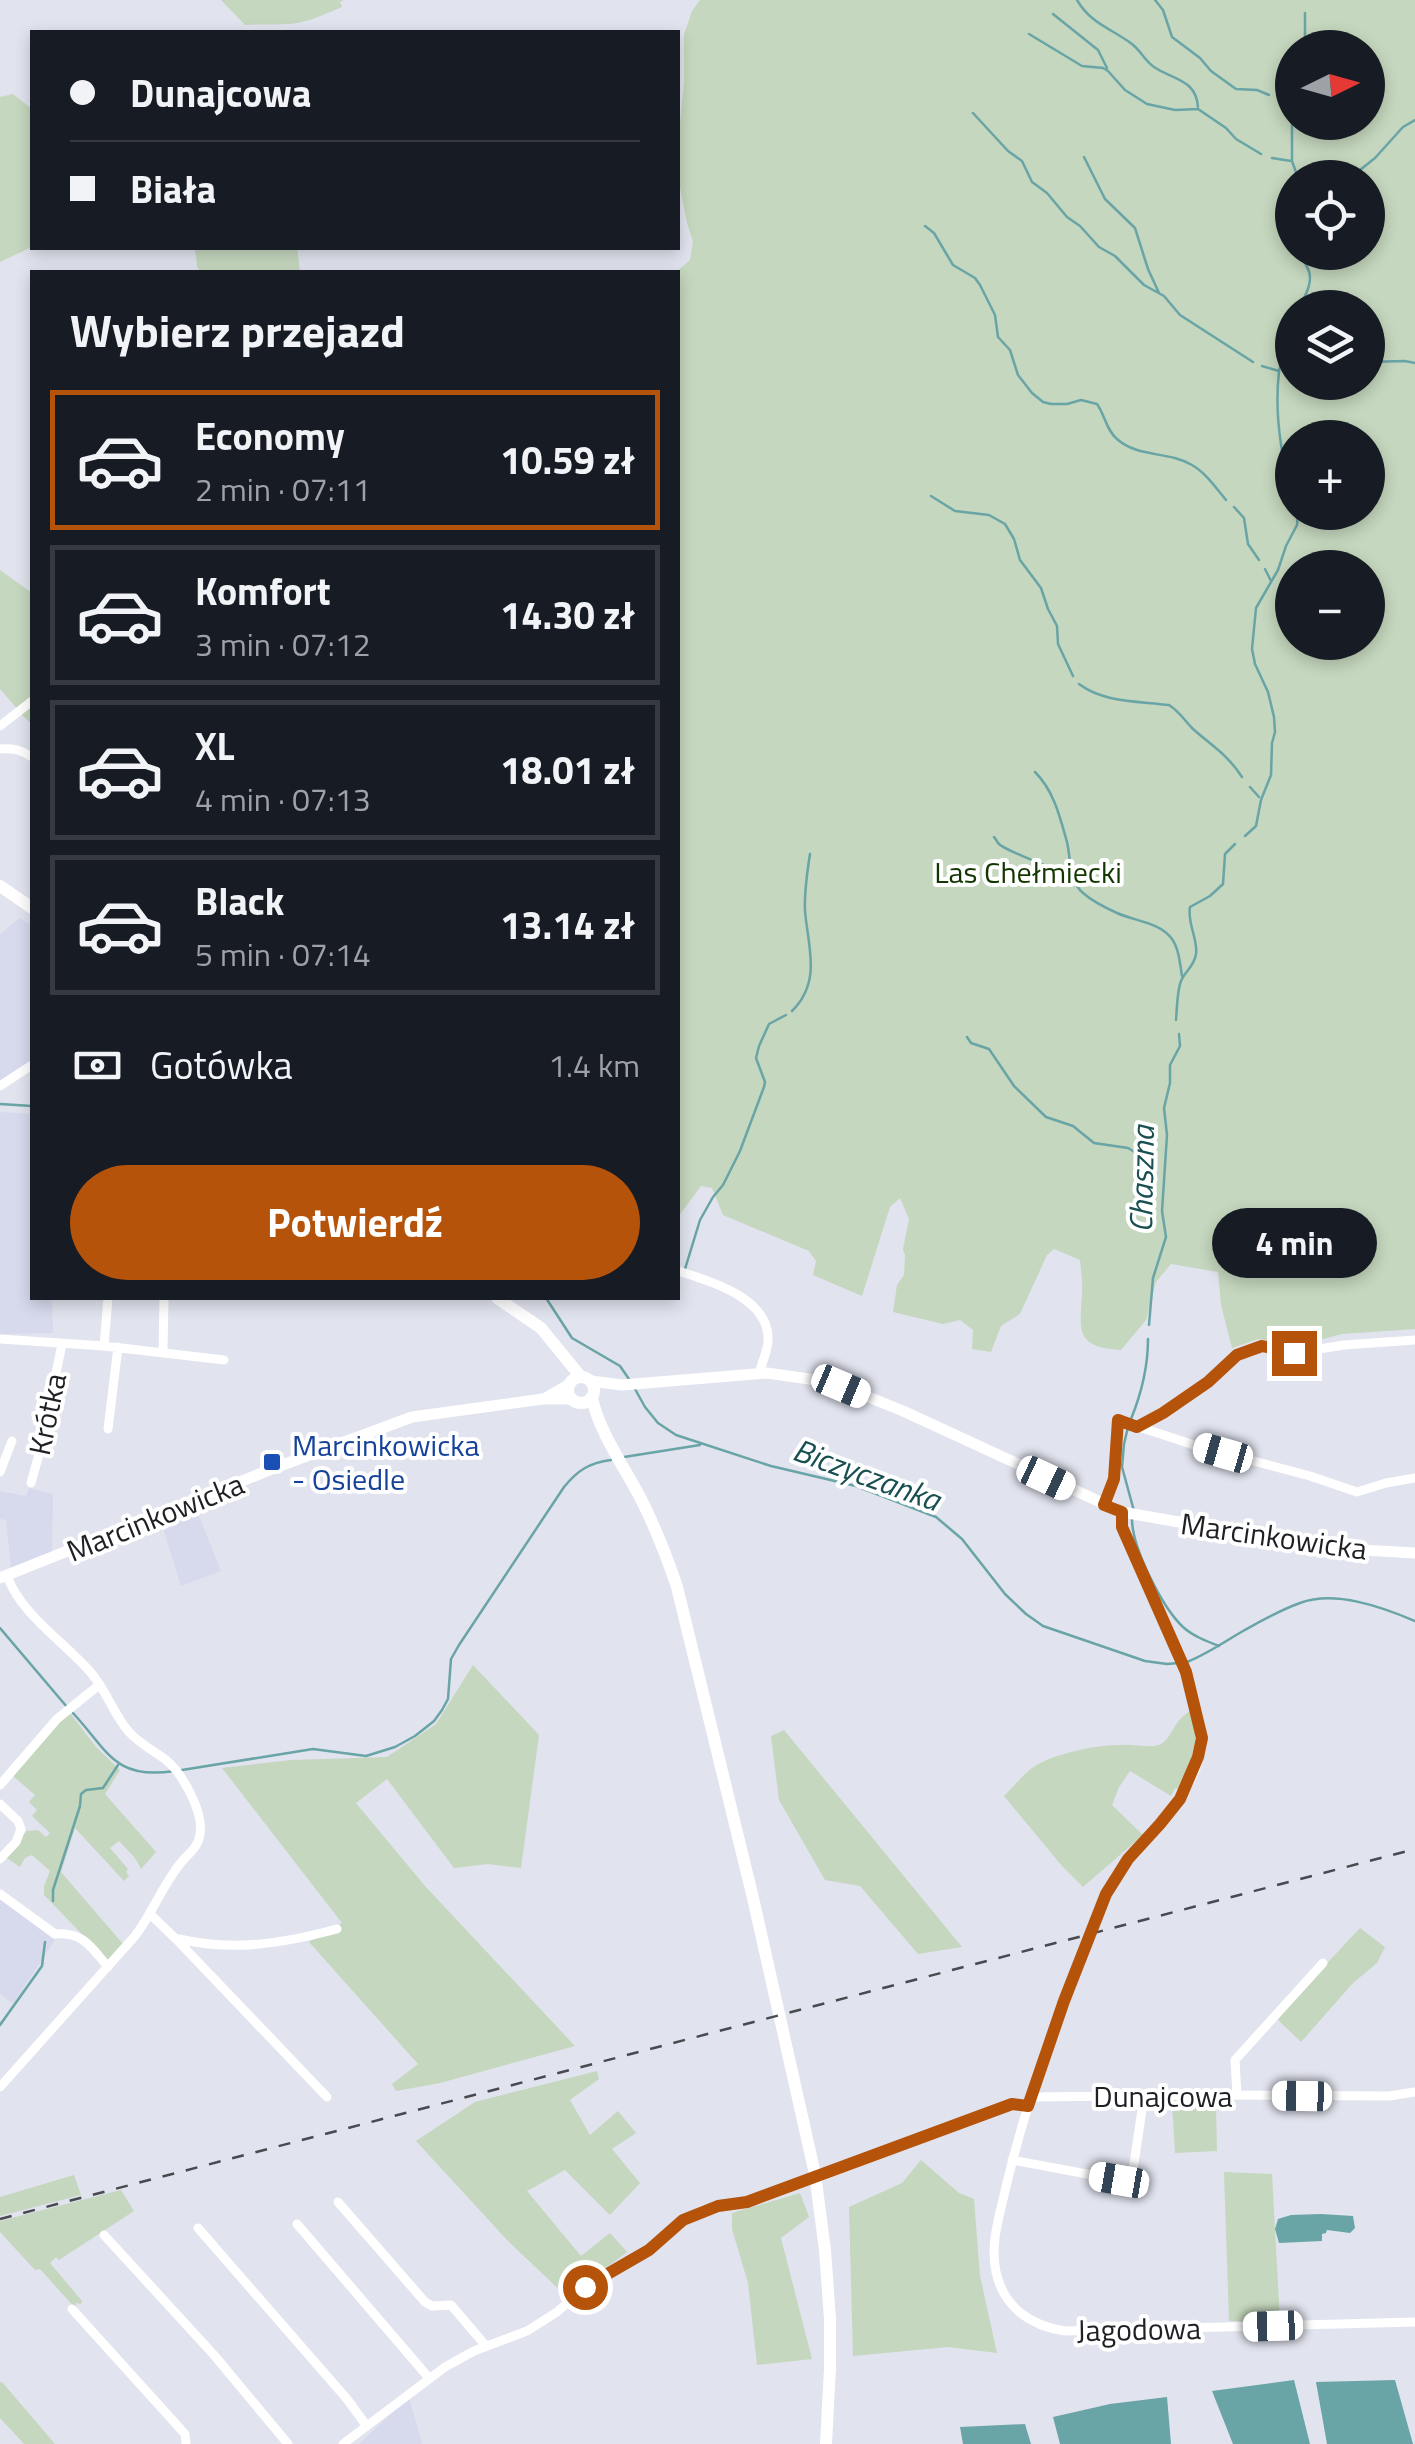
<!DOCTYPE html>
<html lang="pl">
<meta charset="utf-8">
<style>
body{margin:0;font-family:"Titillium Web",sans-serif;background:#20242c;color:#f1f3f6;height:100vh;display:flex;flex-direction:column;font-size:38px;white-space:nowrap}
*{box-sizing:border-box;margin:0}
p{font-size:32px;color:#9ea1a6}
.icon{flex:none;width:55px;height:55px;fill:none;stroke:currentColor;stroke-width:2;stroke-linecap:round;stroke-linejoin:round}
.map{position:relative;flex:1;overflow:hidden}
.sheet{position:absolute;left:30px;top:270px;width:650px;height:1030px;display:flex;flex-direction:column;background:#171b24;border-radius:0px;box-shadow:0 5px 15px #0003}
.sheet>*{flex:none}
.top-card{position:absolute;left:30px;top:30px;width:650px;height:220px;border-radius:0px;box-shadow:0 5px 15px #0003;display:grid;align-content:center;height:220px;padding:0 40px;background:#171b24}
.needle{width:65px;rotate:85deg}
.fabs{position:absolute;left:1275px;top:30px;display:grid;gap:20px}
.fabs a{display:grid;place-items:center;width:110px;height:110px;border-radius:50%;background:#171b24;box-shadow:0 5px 15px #0003;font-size:50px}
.end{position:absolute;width:45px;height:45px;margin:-22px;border:12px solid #b45309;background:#fff;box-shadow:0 0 0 5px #fff}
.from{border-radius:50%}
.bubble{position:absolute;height:70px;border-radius:35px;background:#171b24;box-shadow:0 5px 15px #0003;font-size:32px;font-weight:700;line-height:70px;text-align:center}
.car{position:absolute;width:30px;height:60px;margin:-30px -15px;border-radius:12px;box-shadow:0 0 8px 2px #0007;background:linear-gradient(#fff 24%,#345 0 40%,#fff 0 76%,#345 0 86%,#fff 0)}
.top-card b{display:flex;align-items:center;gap:35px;height:95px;font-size:38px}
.top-card b+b{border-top:2px solid #363941}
.top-card i{width:25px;height:25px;background:#f1f3f6}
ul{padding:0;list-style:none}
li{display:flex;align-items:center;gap:30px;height:140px;margin:0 20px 15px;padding:0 20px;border:5px solid #363941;border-radius:0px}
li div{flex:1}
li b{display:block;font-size:38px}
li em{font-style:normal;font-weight:700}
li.on{border-color:#b45309}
li>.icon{width:90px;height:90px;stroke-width:1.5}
h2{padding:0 40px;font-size:45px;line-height:120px}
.pay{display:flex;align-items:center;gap:25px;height:110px;padding:0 40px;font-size:38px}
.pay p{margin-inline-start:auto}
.button{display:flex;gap:20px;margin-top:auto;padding:20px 40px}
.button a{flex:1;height:115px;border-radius:60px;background:#b45309;color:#fff;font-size:40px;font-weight:700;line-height:115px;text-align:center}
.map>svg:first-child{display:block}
.built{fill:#d7daed}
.green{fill:#c5d7be;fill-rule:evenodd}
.water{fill:#69a4a6}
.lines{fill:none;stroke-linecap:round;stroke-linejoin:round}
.stream{stroke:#69a4a6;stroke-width:2.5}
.street{stroke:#fff;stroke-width:9}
.secondary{stroke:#fff;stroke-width:11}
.primary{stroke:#fff;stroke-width:12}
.rail{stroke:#484a4f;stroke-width:2.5;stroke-dasharray:12 12;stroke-linecap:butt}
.route{stroke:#b45309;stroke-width:12}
.transit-dot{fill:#1a4fb4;stroke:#fff;stroke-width:4}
.labels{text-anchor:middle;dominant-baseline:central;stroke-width:8;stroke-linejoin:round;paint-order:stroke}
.park-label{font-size:30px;fill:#133700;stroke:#fff}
.street-label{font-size:30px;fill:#1f2024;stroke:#fff}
.transit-label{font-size:30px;fill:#164399;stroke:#fff;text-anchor:start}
.water-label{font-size:32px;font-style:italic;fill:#194f51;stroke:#fff}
</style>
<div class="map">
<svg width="1415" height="2444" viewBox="0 0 1415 2444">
<rect width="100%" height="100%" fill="#e1e3ee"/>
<path class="built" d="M20,918L32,926V1062L0,1084V934Z
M0,1112L32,1114V1298H52L53,1333L0,1334Z
M29,1488L53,1494L52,1553L11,1568L6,1520L0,1519V1491L26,1496Z
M197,1511L221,1571L181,1586L162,1525Z
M0,1898L55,1940L13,2004L0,1994Z
M409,2397L422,2444H359Z"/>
<path class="green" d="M221,0H344L340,2L342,7C325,14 305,24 287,24C272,25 259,24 245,25Z
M700,0H1415V1329L1342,1334L1300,1345L1258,1339L1232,1348L1221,1305L1218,1272L1171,1264L1156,1282L1146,1320L1121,1350C1075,1347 1080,1332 1082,1294C1083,1283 1081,1271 1080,1260L1054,1249L1047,1255L1020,1314L1001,1326L991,1352L972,1349L973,1330L960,1320L943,1324L893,1312L897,1285L904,1275L905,1255L903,1249L909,1219L900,1198L890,1207L862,1296L813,1275L816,1261L809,1251L723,1215L712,1188L701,1186L678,1217L676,272L690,260L693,242L687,223L678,178V144L684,82V35L692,11ZM1292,48H1368V122H1292ZM1292,178H1368V252H1292ZM1292,308H1368V382H1292ZM1292,438H1368V512H1292ZM1292,568H1368V642H1292Z
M13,94L32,109V247L0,262V97Z
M195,248H297L300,272H200L197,266Z
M0,570L32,593V724L25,718L0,689Z
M473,1665L539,1735L521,1868L488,1864L454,1868L387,1779L356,1803L425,1886L575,2046L440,2083L396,2091L392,2084L418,2064L309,1942L342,1923L222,1768L291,1760L387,1757L436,1724Z
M1192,1710C1202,1739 1190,1763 1179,1789L1175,1788L1171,1796L1130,1771L1119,1787L1112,1805L1143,1835L1083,1887L1062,1866L1004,1796C1013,1787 1022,1776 1032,1768C1054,1753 1096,1745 1122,1745C1134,1744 1151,1749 1161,1744C1174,1736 1172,1721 1192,1710Z
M70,1713L96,1747L120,1770L105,1794L156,1852L141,1869L135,1858L119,1841L110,1848L128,1869L126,1872L129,1876L124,1881L75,1828L61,1872L123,1944L112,1959H106L44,1895V1886L50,1871L32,1855L25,1858L20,1867L4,1856L27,1831L38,1830L46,1837L50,1833L32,1816L37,1810L29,1802L35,1795L12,1775L48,1731Z
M784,1730L962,1947L918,1954L860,1886L825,1880L779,1800L771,1736Z
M1360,1928L1385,1947L1377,1963L1353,1983L1301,2042L1276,2018Z
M597,2071L599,2079L570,2100L590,2135L618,2111L636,2133L612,2149L640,2183L610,2215L565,2170L527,2191L581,2256L610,2233L627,2252L567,2297L507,2240L416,2141L475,2102Z
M1149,2098H1209L1216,2106L1217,2151L1175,2153L1172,2102L1144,2101Z
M921,2160L959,2193L974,2199L980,2276L997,2353L948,2347L853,2356L849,2207L902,2183Z
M1224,2172L1272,2174L1280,2322L1229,2321Z
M74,2175L81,2195L0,2216V2197Z
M121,2190L134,2211L59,2260L56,2257L50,2263L82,2301L81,2304L76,2303V2309L40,2269L35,2270L0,2232V2221Z
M800,2193L809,2217L781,2238L812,2359L757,2365L748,2283L732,2229V2213Z
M2,2382L55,2444H24L0,2418V2383Z"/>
<path class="water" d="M1321,2214L1353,2216L1355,2228L1350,2233L1327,2230L1326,2233L1322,2234V2241L1279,2243L1275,2229L1278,2219L1291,2215Z
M1294,2380L1310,2444H1233L1212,2391Z
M1395,2380L1413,2444H1327L1316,2382Z
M1167,2397L1171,2444H1060L1053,2417L1110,2404Z
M1025,2424L1031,2444H963L960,2427Z"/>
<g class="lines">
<path class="stream" d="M1077,0C1092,25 1111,28 1132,44C1141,51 1145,61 1154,67C1173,80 1196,79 1198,107
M1155,0L1163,10L1172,37L1200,58L1211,71L1236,89L1257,90L1269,95
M1305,13V48
M1053,14L1098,50L1107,68
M1029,34L1082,66L1103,68L1108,71L1125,90L1147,104L1175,110L1198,109L1226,128L1236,139L1261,154
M1278,98L1292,102
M973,113L1008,151L1022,161L1032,182L1047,193L1067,217L1080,226L1099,247L1115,256L1144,285L1164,296L1180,315L1253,362
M1292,120V161L1298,178
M1084,157L1105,199L1135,228L1148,269L1159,293
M1272,158L1291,161
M1350,178L1375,158L1403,127L1415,120
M925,226L934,233L953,265L975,278L980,285L995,315L998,337L1010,350L1018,375L1032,393L1043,402L1051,404H1067L1081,400L1097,404C1105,415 1106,430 1117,439C1138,458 1169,451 1192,465C1206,473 1216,488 1226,500
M1299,308C1305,296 1315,280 1307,267C1305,262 1301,258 1300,252
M1292,327C1290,342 1281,356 1279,372C1274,413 1281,455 1292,495
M1368,362L1405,361L1415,363
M1262,366L1279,371
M931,496L955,511L989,515L1005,524L1014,539L1020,560L1041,588L1048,609L1057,626L1058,644L1073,676
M1234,507L1244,518L1248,544L1259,560
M1265,569L1271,581
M1079,684C1104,703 1139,701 1169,705C1180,712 1184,720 1193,729C1212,746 1227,754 1242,777
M1035,772C1054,791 1060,817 1067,842C1071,860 1069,881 1083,893C1092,901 1106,908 1117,913C1134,921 1160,922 1172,939C1179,949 1180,964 1182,976
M1250,787L1259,797
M1245,836L1256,826L1261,800L1271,775L1272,743L1275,732L1274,717L1268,692L1255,664L1252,649L1256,608L1278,570L1286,546L1297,525L1298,512
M994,837C996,839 997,842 999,844C1005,850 1062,873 1071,874
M792,1011C822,981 808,947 805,911C804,892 807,873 810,854
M1176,1020C1177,1009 1177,991 1181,981C1185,971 1194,967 1196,954C1198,938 1187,924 1190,907L1210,896L1223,884L1225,854L1235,844
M967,1037L971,1043L989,1049L1014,1086L1046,1117L1073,1126L1094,1143L1128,1148L1151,1162
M0,1104L32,1106
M685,1269L700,1220L713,1197L723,1185L740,1151L764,1087L765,1082L756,1058L759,1046L769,1024L786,1015
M546,1298L572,1338L620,1366L631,1382
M1149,1325L1153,1278L1166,1237L1162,1211L1167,1135L1164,1108L1170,1083V1065L1180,1046L1179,1034
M635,1389L645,1407L658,1423L676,1435L771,1466L856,1486L936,1517L962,1539L1005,1594L1026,1614L1043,1626L1145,1661L1167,1664L1179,1663
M1131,1419C1142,1392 1148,1368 1148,1339
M1128,1427L1124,1444L1122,1467L1134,1511
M624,1457L700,1445
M1132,1519C1132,1548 1162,1607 1183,1627C1193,1636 1206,1641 1219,1646
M0,1628L67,1707
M1187,1662C1207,1654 1224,1642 1243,1631C1261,1621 1280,1610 1300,1603C1335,1590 1382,1607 1415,1621
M72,1712C108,1750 113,1780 174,1771
M182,1770L313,1749L366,1756L395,1747L415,1736L434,1721L442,1710L448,1699L451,1659L459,1645L564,1487C578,1470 589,1463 611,1460
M53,1901V1890L80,1806L81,1794L86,1790L103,1788L118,1765
M0,2025L42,1966L45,1942"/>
<path class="street" d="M0,726L32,701
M0,749C14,748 21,750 32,757
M0,1086L32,1065
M678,1271C710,1281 771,1298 768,1342C767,1352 762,1363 759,1373
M0,1339L104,1346L224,1360
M104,1346L108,1298
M163,1352L164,1298
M1137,1427L1163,1413L1208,1382L1237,1355L1262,1346L1294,1353L1344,1345L1415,1340
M108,1429L118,1347
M0,1472L12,1441
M31,1483L41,1447L62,1344
M1103,1505C1118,1480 1115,1448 1118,1420L1194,1445L1310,1476L1357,1492L1386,1483L1415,1478
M1122,1512V1527C1147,1584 1178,1641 1194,1701C1197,1713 1202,1726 1202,1738C1200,1798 1142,1831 1115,1877C1103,1897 1098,1919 1089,1940C1055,2021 1025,2105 1005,2191C999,2218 990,2244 996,2272C1004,2308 1031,2326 1065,2331L1415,2322
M0,1785L57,1719L99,1685
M0,1804L18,1821L21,1829L16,1842L0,1859
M0,1894L55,1934C84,1932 91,1947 108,1967
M151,1915L176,1939L327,2097
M179,1939C234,1952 284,1943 337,1929
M0,2087L135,1936C154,1911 163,1883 184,1859C191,1852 199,1845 200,1834C204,1812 182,1773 166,1760C153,1750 140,1744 129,1732C114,1715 107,1692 92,1674C65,1642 22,1616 7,1576
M1237,2095L1235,2060L1323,1963
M1031,2097L1218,2095L1389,2096L1415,2092
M1012,2160L1119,2180L1131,2184L1144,2096
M338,2202L425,2302L432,2306L451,2305L486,2346
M297,2224L429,2378
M198,2228L347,2399L366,2425
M104,2235L214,2355L288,2444
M72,2309L185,2434L186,2444
M343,2444L445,2367L474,2351L527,2331L557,2312L591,2282L649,2250L683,2220L703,2210L747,2201L822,2176L1012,2104L1029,2106"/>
<path class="secondary" d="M591,1381L622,1385L767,1373L823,1381L841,1386L903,1411L1122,1512L1326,1548L1415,1553
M547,1397L570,1384
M0,1578L277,1467L412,1417L543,1399H572"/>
<path class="primary" d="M0,886L32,908
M497,1298L541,1328L581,1377
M568 1390a13 13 0 1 1 26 0a13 13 0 1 1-26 0Z
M592,1398C600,1434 624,1466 641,1499C655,1527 667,1557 677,1587L753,1898L815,2174L825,2250L830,2319V2368L826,2444"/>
<path class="rail" d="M0,2219L1415,1849"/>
</g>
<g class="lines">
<path class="route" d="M585,2287L649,2250L683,2220L718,2206L747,2202L1012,2104L1028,2106L1064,2001L1106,1894L1128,1859L1160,1824L1180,1799L1198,1757L1202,1738L1186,1672L1122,1527V1512L1104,1505L1114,1479L1118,1420L1137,1427L1163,1413L1208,1382L1237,1355L1262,1346L1294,1353"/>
</g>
<rect class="transit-dot" x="262" y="1452" width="20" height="20" rx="5"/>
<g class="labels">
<g class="park-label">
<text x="1028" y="872">Las Chełmiecki</text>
</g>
<g class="street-label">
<text transform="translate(47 1414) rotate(-78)">Krótka</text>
<text transform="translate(155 1517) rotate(-22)">Marcinkowicka</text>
<text transform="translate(1274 1536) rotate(8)">Marcinkowicka</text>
<text x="1163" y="2096">Dunajcowa</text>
<text transform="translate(1139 2329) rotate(-1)">Jagodowa</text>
</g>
<g class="transit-label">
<text x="292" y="1445">Marcinkowicka<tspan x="292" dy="34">- Osiedle</tspan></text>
</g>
<g class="water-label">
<text transform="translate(1141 1179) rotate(-89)">Chaszna</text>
<text transform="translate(867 1474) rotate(20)">Biczyczanka</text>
</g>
</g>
</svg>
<div class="fabs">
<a><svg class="needle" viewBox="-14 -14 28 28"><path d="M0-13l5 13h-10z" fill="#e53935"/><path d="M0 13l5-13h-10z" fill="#9ea1a6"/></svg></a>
<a><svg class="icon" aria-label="locate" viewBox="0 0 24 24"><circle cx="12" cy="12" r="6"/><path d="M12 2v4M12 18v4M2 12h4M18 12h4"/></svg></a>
<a><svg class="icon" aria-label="layers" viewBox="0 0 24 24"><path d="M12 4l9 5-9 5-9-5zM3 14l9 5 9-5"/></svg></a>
<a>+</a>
<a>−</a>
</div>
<i class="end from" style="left:585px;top:2287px"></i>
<i class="end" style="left:1294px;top:1353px"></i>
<div class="bubble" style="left:1212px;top:1208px;width:165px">4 min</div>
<i class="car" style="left:841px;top:1386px;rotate:113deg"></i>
<i class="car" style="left:1223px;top:1453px;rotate:286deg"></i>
<i class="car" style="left:1046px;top:1478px;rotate:115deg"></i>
<i class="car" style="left:1302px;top:2096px;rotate:271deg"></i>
<i class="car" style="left:1119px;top:2180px;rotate:280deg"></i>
<i class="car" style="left:1273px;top:2326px;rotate:268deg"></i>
<div class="top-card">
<b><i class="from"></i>Dunajcowa</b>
<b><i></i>Biała</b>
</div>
<section class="sheet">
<h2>Wybierz przejazd</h2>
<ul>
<li class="on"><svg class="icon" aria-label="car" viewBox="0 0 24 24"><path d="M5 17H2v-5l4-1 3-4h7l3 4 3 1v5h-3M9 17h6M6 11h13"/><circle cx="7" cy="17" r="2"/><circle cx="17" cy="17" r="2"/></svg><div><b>Economy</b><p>2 min · 07:11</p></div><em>10.59 zł</em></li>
<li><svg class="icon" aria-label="car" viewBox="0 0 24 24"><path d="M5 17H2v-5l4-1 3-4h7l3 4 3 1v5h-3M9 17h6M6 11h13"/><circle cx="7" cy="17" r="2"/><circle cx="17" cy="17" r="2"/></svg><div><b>Komfort</b><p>3 min · 07:12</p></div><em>14.30 zł</em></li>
<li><svg class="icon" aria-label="car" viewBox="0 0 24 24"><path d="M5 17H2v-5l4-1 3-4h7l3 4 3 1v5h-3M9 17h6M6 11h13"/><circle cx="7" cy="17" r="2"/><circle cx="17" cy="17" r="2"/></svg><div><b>XL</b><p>4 min · 07:13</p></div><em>18.01 zł</em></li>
<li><svg class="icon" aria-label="car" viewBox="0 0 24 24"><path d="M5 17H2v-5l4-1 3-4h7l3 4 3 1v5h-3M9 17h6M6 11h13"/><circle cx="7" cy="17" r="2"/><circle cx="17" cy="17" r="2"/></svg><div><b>Black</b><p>5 min · 07:14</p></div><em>13.14 zł</em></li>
</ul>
<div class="pay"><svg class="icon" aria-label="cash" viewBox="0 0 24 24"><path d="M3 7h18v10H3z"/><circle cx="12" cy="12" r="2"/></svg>Gotówka<p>1.4 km</p></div>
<div class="button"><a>Potwierdź</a></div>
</section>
</div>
